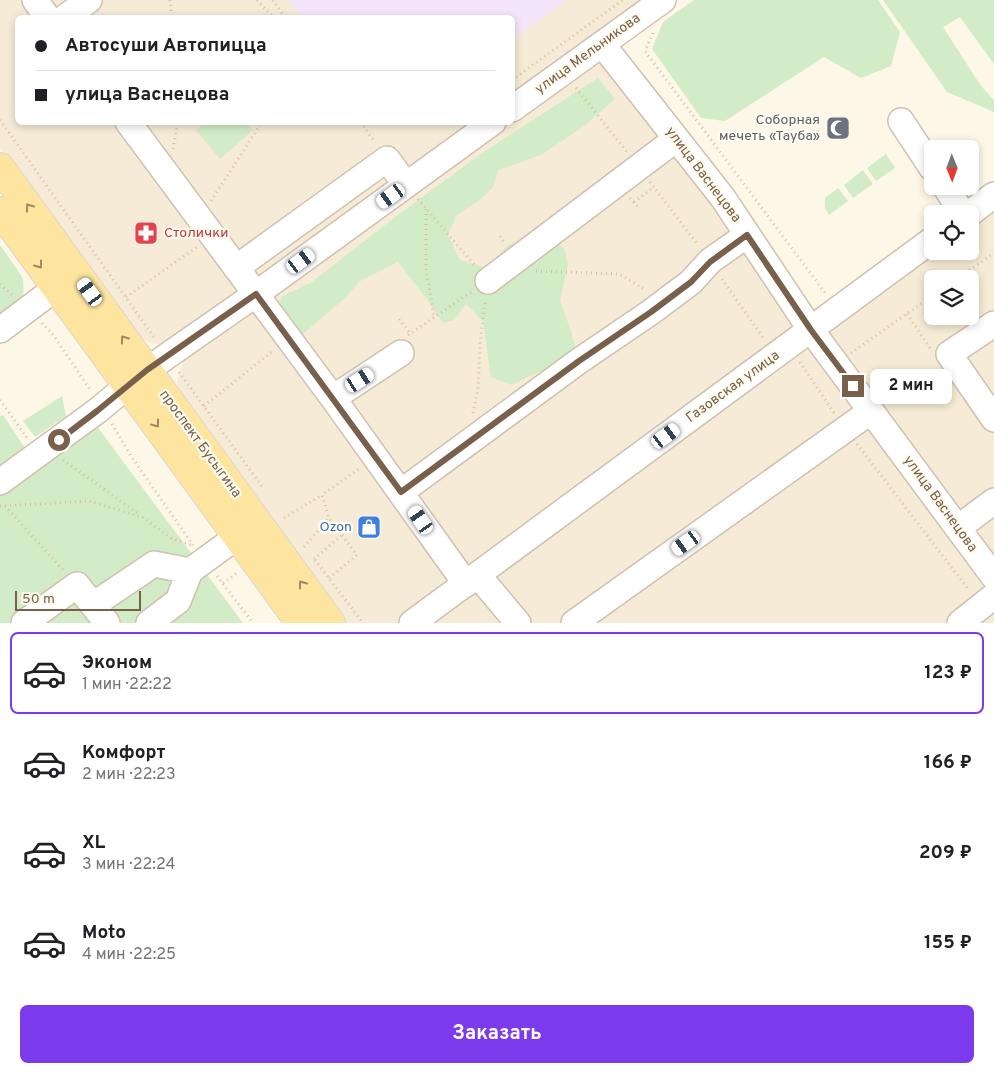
<!DOCTYPE html>
<html lang="ru">
<meta charset="utf-8">
<style>
body{margin:0;font-family:Overpass,sans-serif;background:#f6f6f6;color:#202124;height:100vh;display:flex;flex-direction:column;font-size:19px;white-space:nowrap}
*{box-sizing:border-box;margin:0}
p{font-size:16px;color:#757577}
.icon{flex:none;width:28px;height:28px;fill:none;stroke:currentColor;stroke-width:2;stroke-linecap:round;stroke-linejoin:round}
.map{position:relative;height:623px;overflow:hidden}
.panel{display:flex;flex-direction:column;background:#fff;flex:1}
.panel>*{flex:none}
.guide{position:absolute;left:15px;top:15px;width:500px;height:110px;border-radius:8px;box-shadow:0 2px 8px #0003;display:grid;align-content:center;height:110px;padding:0 20px;background:#fff}
.needle{width:32px;rotate:179deg}
.buttons{position:absolute;left:924px;top:140px;display:grid;gap:10px}
.buttons a{display:grid;place-items:center;width:55px;height:55px;border-radius:8px;background:#fff;box-shadow:0 2px 8px #0003;font-size:25px}
.scale{position:absolute;left:15px;bottom:12px;width:126px;box-sizing:border-box;padding-left:5px;border:2px solid #79604b;border-top:0;font-size:14px;line-height:18px;white-space:nowrap;color:#79604b;-webkit-text-stroke:4px #fffbef;paint-order:stroke}
.end{position:absolute;width:22px;height:22px;margin:-11px;border:6px solid #79604b;background:#fff;box-shadow:0 0 0 2px #fff}
.from{border-radius:50%}
.bubble{position:absolute;height:35px;border-radius:8px;background:#fff;box-shadow:0 2px 8px #0003;font-size:16px;font-weight:700;line-height:35px;text-align:center}
.car{position:absolute;width:15px;height:30px;margin:-15px -8px;border-radius:6px;box-shadow:0 0 4px 1px #0007;background:linear-gradient(#fff 24%,#345 0 40%,#fff 0 76%,#345 0 86%,#fff 0)}
.guide b{display:flex;align-items:center;gap:18px;height:48px;font-size:19px}
.guide b+b{border-top:1px solid #e0e0e0}
.guide i{width:12px;height:12px;background:#202124}
ul{padding:9px 0 0;list-style:none}
li{display:flex;align-items:center;gap:15px;height:82px;margin:0 10px 8px;padding:0 10px;border:2px solid transparent;border-radius:8px}
li div{flex:1}
li b{display:block;font-size:19px}
li em{font-style:normal;font-weight:700}
li.active{border-color:#7c3aed}
li>.icon{width:45px;height:45px;stroke-width:1.5}
.primary-button{display:flex;gap:10px;margin-top:auto;padding:10px 20px}
.primary-button a{flex:1;height:58px;border-radius:8px;background:#7c3aed;color:#fff;font-size:20px;font-weight:700;line-height:58px;text-align:center}
.map>svg:first-child{display:block}
.residential{fill:#f5ebd6;fill-rule:evenodd}
.education{fill:#f5e5fa}
.green{fill:#d1ecc6}
.lines{fill:none;stroke-linecap:round;stroke-linejoin:round}
.minor-casing{stroke:#d0c0ad;stroke-width:28}
.major-casing{stroke:#dcd6d0;stroke-width:30}
.path{stroke:#d9bea1;stroke-width:3;stroke-dasharray:1 4;stroke-linecap:butt}
.minor{stroke:#fff;stroke-width:25}
.major{stroke:#fde5a0;stroke-width:28}
.oneway{stroke:#a18864}
.route{stroke:#79604b;stroke-width:6}
.labels{text-anchor:middle;dominant-baseline:central;stroke-width:4.5;stroke-linejoin:round;paint-order:stroke}
.street-label{font-size:14px;fill:#79604b;stroke:#fffbef}
.worship-label{font-size:14px;fill:#5b616d;stroke:#fffbef;text-anchor:end}
.health-label{font-size:14px;fill:#be3a42;stroke:#fffbef;text-anchor:start}
.shop-label{font-size:14px;fill:#366cbe;stroke:#fffbef;text-anchor:end}
</style>
<div class="map">
<svg width="994" height="623" viewBox="0 0 994 623">
<rect width="100%" height="100%" fill="#fdf7e8"/>
<path class="residential" d="M0,0H651L513,100L512,18H18V122L481,123L165,345L151,343L137,336L0,147Z
M592,63H602L610,67L795,320L797,327L400,623H346L179,394L177,383L180,370L185,359Z
M994,203V623H419L932,251H970V221ZM932,279H970V316H932Z"/>
<path class="education" d="M289,0H567L513,39L512,18L302,17Z"/>
<path class="green" d="M694,0H878L900,32L891,66L861,78L824,57L725,121L701,118L652,49L663,22Z
M883,0H994V64L960,17L943,27L981,86L994,100V112L947,92Z
M598,78L615,99L584,126L541,155L498,170L493,187L482,198L456,216L448,235L460,260L486,268L507,246L534,233L564,248L568,264L560,301L570,328L579,361C552,367 536,372 512,385L491,377L483,321L466,304L454,320L443,323L427,299L398,262L360,281L346,297L296,340L279,318L281,297L312,282L390,221L485,151Z
M205,122L247,123L253,130L220,159L196,130Z
M886,154L895,168L876,181L867,168Z
M863,170L873,184L853,198L844,185Z
M838,188L848,201L829,215L825,208V198Z
M0,245L23,278L24,301L0,318Z
M62,396L66,416L35,437L23,421Z
M3,415L27,451L0,485V416Z
M96,425L243,623H0V495Z"/>
<g class="lines">
<g class="minor-casing">
<path id="minor" d="M35,0L48,18
M64,18L89,0
M602,44L723,198L811,330L994,577
M512,109L663,0
M901,121L932,168
M128,122L333,398L466,584
M945,186L963,214
M969,214L994,195
M236,268L387,159L406,185
M488,281L676,139
M994,324L949,354L994,419
M0,330L56,288
M333,398L401,353
M0,482L97,411L147,370L256,294L493,122
M401,492L579,361L651,312L691,282L710,261L747,235
M958,528L994,501
M479,574L486,585L518,623
M93,605L154,564L190,571
M24,623L77,585L107,623
M149,623L178,601L190,571L238,536
M412,623L932,240
M574,623L871,411
M960,623L994,596"/>
</g>
<g class="major-casing">
<path id="major" d="M0,167L331,623
M0,211L300,623"/>
</g>
<path class="path" d="M170,0L172,18
M257,0L274,18
M273,0L285,18
M653,33L645,51L825,293
M512,80L623,0
M576,88L627,152
M0,120L156,340
M361,122L375,143
M173,149L178,122
M650,182L698,245
M630,198L638,207
M418,199L476,267
M211,201L262,122
M634,202L654,187
M426,209V268L434,317
M500,236L505,244
M536,271L619,274L646,290
M722,279L764,339
M957,279L994,253
M0,284L12,295
M126,297L197,247
M970,301L977,310
M907,314L930,348
M399,319L410,333
M42,323L54,336L91,391
M408,335L473,291
M851,353L932,296
M800,362L834,413
M179,372L263,488
M0,400L27,438
M204,406L274,350
M473,413L478,389L480,344L485,301
M112,424L131,456L193,545
M857,444L969,590
M63,460L140,515
M0,506L89,501L142,517L171,538L191,545
M5,506L63,570
M284,518L322,495
M304,547L329,518
M314,559L342,535
M315,560L363,623
M217,576L253,623
M329,578L357,555L329,518L322,495L359,469
M223,583L237,573"/>
<use href="#minor" class="minor"/>
<use href="#major" class="major"/>
</g>
<defs><path id="oneway-chevron" d="M-2-3.5L2.5 0L-2 3.5" fill="none" stroke-width="1.6" stroke-linecap="round" stroke-linejoin="round" transform="scale(1.25)"/></defs>
<g class="oneway">
<use href="#oneway-chevron" transform="translate(29 207) rotate(-126)"/>
<use href="#oneway-chevron" transform="translate(39 265) rotate(54)"/>
<use href="#oneway-chevron" transform="translate(124 339) rotate(-126)"/>
<use href="#oneway-chevron" transform="translate(156 424) rotate(54)"/>
<use href="#oneway-chevron" transform="translate(302 584) rotate(-126)"/>
</g>
<g class="lines">
<path class="route" d="M59,440L97,411L147,370L256,294L401,492L579,361L651,312L691,282L710,262L747,235L811,330L853,386"/>
</g>
<defs>
<g id="mosque-square" transform="scale(1.25)"><rect x="-9" y="-9" width="18" height="18" rx="4" fill="#6b7280" stroke="#fffbef"/><path d="M3.5-4.9A6 6 0 1 0 3.5 4.9A5 5 0 1 1 3.5-4.9Z" fill="#fff"/></g>
<g id="pharmacy-square" transform="scale(1.25)"><rect x="-9" y="-9" width="18" height="18" rx="4" fill="#e0444e" stroke="#fffbef"/><path d="M-2-6h4v4h4v4h-4v4h-4v-4h-4v-4h4Z" fill="#fff"/></g>
<g id="shop-square" transform="scale(1.25)"><rect x="-9" y="-9" width="18" height="18" rx="4" fill="#3f7fe0" stroke="#fffbef"/><path d="M-5-2.5h2.3a2.7 3.5 0 0 1 5.4 0H5L5.5 6h-11ZM-1.5-2.5h3a1.5 2.3 0 0 0-3 0Z" fill="#fff"/></g>
</defs>
<g fill-rule="evenodd">
<use href="#mosque-square" x="838" y="128"/>
<use href="#pharmacy-square" x="146" y="233"/>
<use href="#shop-square" x="369" y="527"/>
</g>
<g class="labels">
<g class="street-label">
<text transform="translate(588 54) rotate(-36)">улица Мельникова</text>
<text transform="translate(703 175) rotate(53)">улица Васнецова</text>
<text transform="translate(733 387) rotate(-36)">Газовская улица</text>
<text transform="translate(200 444) rotate(54)">проспект Бусыгина</text>
<text transform="translate(940 504) rotate(54)">улица Васнецова</text>
</g>
<g class="worship-label">
<text x="820" y="120">Соборная<tspan x="820" dy="16">мечеть «Тауба»</tspan></text>
</g>
<g class="health-label">
<text x="164" y="233">Столички</text>
</g>
<g class="shop-label">
<text x="352" y="527">Ozon</text>
</g>
</g>
</svg>
<div class="buttons">
<a><svg class="needle" viewBox="-14 -14 28 28"><path d="M0-13l5 13h-10z" fill="#e53935"/><path d="M0 13l5-13h-10z" fill="#757577"/></svg></a>
<a><svg class="icon" aria-label="locate" viewBox="0 0 24 24"><circle cx="12" cy="12" r="6"/><path d="M12 2v4M12 18v4M2 12h4M18 12h4"/></svg></a>
<a><svg class="icon" aria-label="layers" viewBox="0 0 24 24"><path d="M12 4l9 5-9 5-9-5zM3 14l9 5 9-5"/></svg></a>
</div>
<div class="scale">50 m</div>
<i class="end from" style="left:59px;top:440px"></i>
<i class="end" style="left:853px;top:386px"></i>
<div class="bubble" style="left:870px;top:369px;width:82px">2 мин</div>
<i class="car" style="left:391px;top:196px;rotate:235deg"></i>
<i class="car" style="left:301px;top:261px;rotate:54deg"></i>
<i class="car" style="left:90px;top:292px;rotate:324deg"></i>
<i class="car" style="left:360px;top:380px;rotate:57deg"></i>
<i class="car" style="left:666px;top:436px;rotate:54deg"></i>
<i class="car" style="left:421px;top:520px;rotate:325deg"></i>
<i class="car" style="left:686px;top:543px;rotate:235deg"></i>
<div class="guide">
<b><i class="from"></i>Автосуши Автопицца</b>
<b><i></i>улица Васнецова</b>
</div>
</div>
<section class="panel">
<ul>
<li class="active"><svg class="icon" aria-label="car" viewBox="0 0 24 24"><path d="M5 17H2v-5l4-1 3-4h7l3 4 3 1v5h-3M9 17h6M6 11h13"/><circle cx="7" cy="17" r="2"/><circle cx="17" cy="17" r="2"/></svg><div><b>Эконом</b><p>1 мин · 22:22</p></div><em>123 ₽</em></li>
<li><svg class="icon" aria-label="car" viewBox="0 0 24 24"><path d="M5 17H2v-5l4-1 3-4h7l3 4 3 1v5h-3M9 17h6M6 11h13"/><circle cx="7" cy="17" r="2"/><circle cx="17" cy="17" r="2"/></svg><div><b>Комфорт</b><p>2 мин · 22:23</p></div><em>166 ₽</em></li>
<li><svg class="icon" aria-label="car" viewBox="0 0 24 24"><path d="M5 17H2v-5l4-1 3-4h7l3 4 3 1v5h-3M9 17h6M6 11h13"/><circle cx="7" cy="17" r="2"/><circle cx="17" cy="17" r="2"/></svg><div><b>XL</b><p>3 мин · 22:24</p></div><em>209 ₽</em></li>
<li><svg class="icon" aria-label="car" viewBox="0 0 24 24"><path d="M5 17H2v-5l4-1 3-4h7l3 4 3 1v5h-3M9 17h6M6 11h13"/><circle cx="7" cy="17" r="2"/><circle cx="17" cy="17" r="2"/></svg><div><b>Moto</b><p>4 мин · 22:25</p></div><em>155 ₽</em></li>
</ul>
<div class="primary-button"><a>Заказать</a></div>
</section>
